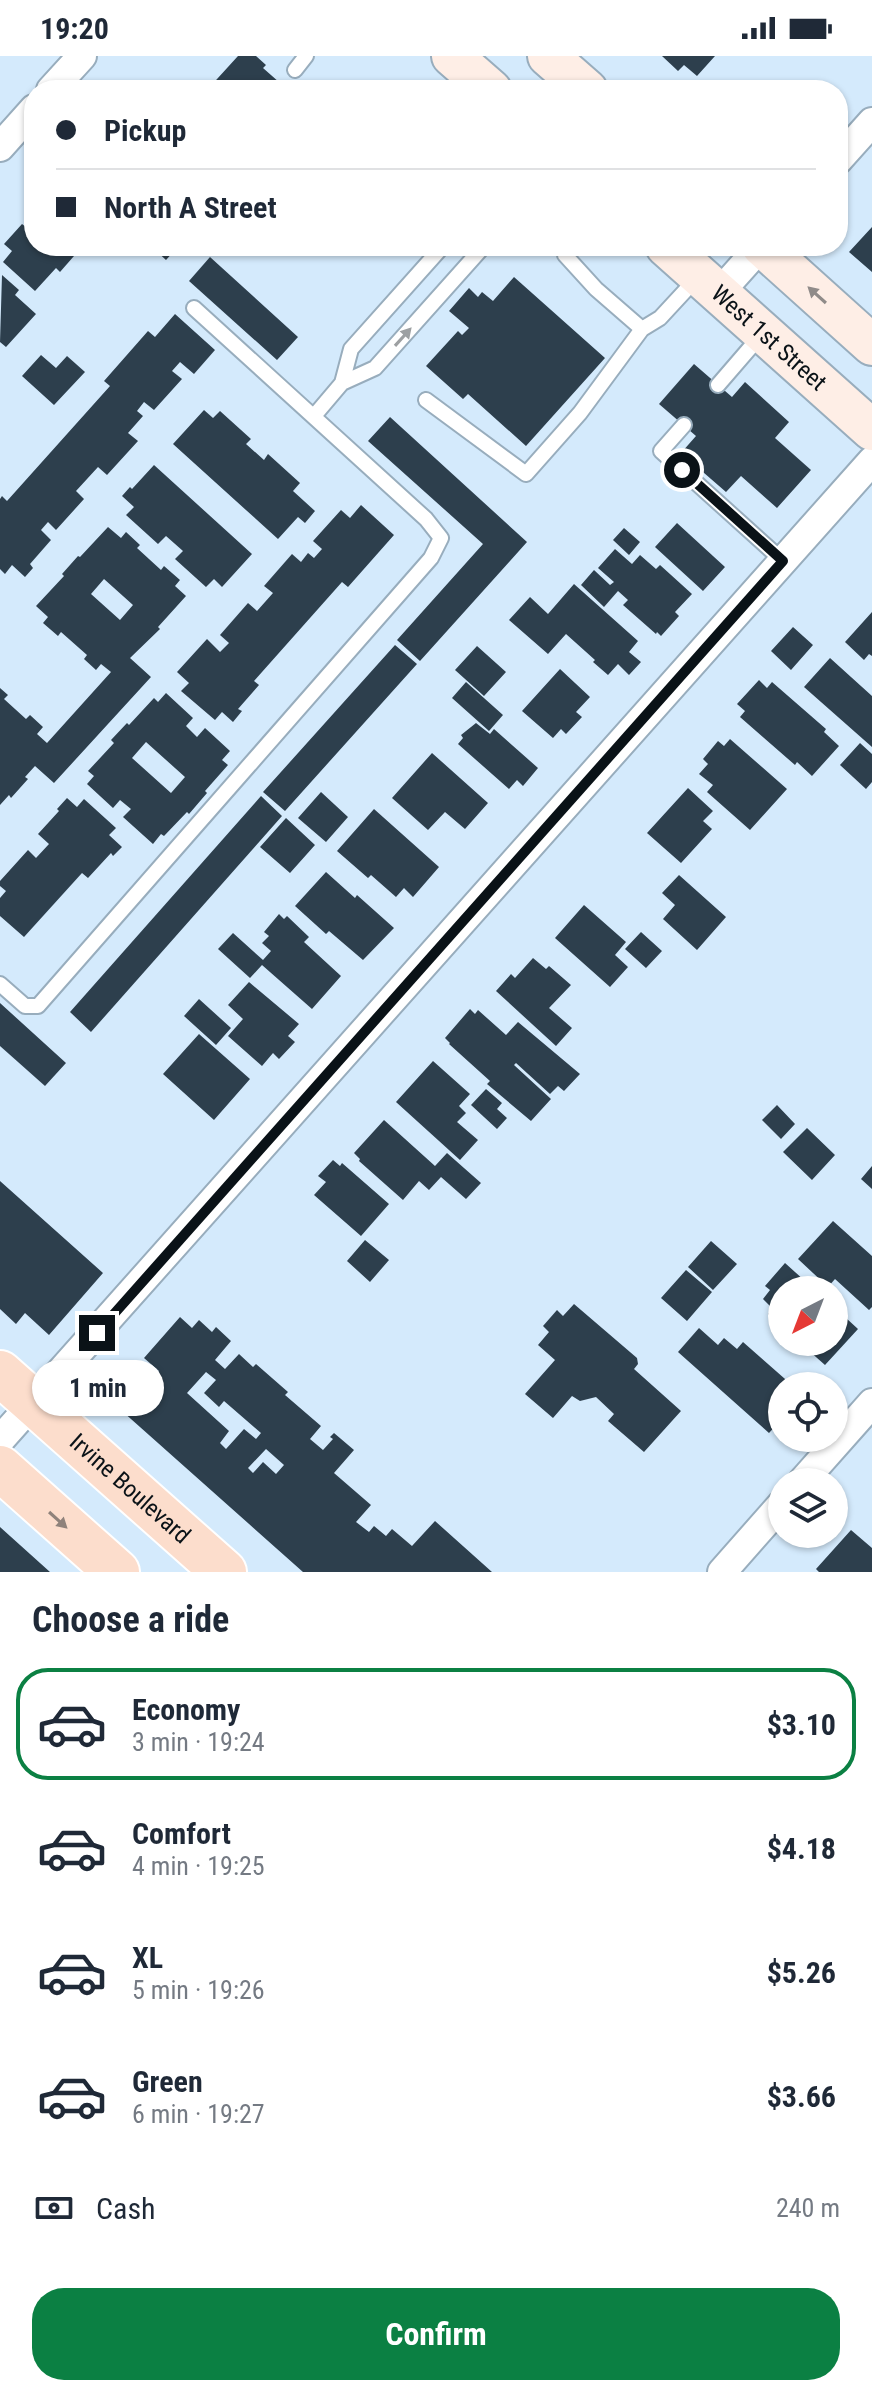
<!DOCTYPE html>
<meta charset="utf-8">
<style>
body{margin:0;font-family:"Roboto Condensed",sans-serif;background:#f6f6f7;color:#1f2937;height:100vh;display:flex;flex-direction:column;font-size:30px;white-space:nowrap}
*{box-sizing:border-box;margin:0}
p{font-size:26px;color:#747a83}
.icon{flex:none;width:44px;height:44px;fill:none;stroke:currentColor;stroke-width:2;stroke-linecap:round;stroke-linejoin:round}
.map{position:relative;height:1516px;overflow:hidden}
.details{display:flex;flex-direction:column;background:#fff;flex:1}
.details>*{flex:none}
.banner{position:absolute;left:24px;top:24px;width:824px;height:176px;border-radius:32px;box-shadow:0 2px 6px #0004;display:grid;align-content:center;height:176px;padding:0 32px;background:#fff}
.needle{width:52px;rotate:222deg}
.fabs{position:absolute;left:768px;top:1220px;display:grid;gap:16px}
.fabs a{display:grid;place-items:center;width:80px;height:80px;border-radius:50%;background:#fff;box-shadow:0 2px 6px #0004;font-size:40px}
.end{position:absolute;width:36px;height:36px;margin:-18px;border:10px solid #0a1217;background:#fff;box-shadow:0 0 0 4px #fff}
.from{border-radius:50%}
.bubble{position:absolute;height:56px;border-radius:28px;background:#fff;box-shadow:0 2px 6px #0004;font-size:26px;font-weight:700;line-height:56px;text-align:center}
.banner b{display:flex;align-items:center;gap:28px;height:76px;font-size:30px}
.banner b+b{border-top:2px solid #e0e1e3}
.banner i{width:20px;height:20px;background:#1f2937}
ul{padding:0;list-style:none}
li{display:flex;align-items:center;gap:24px;height:112px;margin:0 16px 12px;padding:0 16px;border:4px solid transparent;border-radius:32px}
li div{flex:1}
li b{display:block;font-size:30px}
li em{font-style:normal;font-weight:700}
li.current{border-color:#0b8043}
li>.icon{width:72px;height:72px;stroke-width:1.5}
h2{padding:0 32px;font-size:36px;line-height:96px}
.pay{display:flex;align-items:center;gap:20px;height:88px;padding:0 32px;font-size:30px}
.pay p{margin-inline-start:auto}
.button{display:flex;gap:16px;margin-top:auto;padding:16px 32px}
.button a{flex:1;height:92px;border-radius:32px;background:#0b8043;color:#fff;font-size:32px;font-weight:700;line-height:92px;text-align:center}
.status{display:flex;justify-content:space-between;align-items:center;height:56px;padding:0 40px;background:#fff;direction:ltr}
.status svg{height:22px;fill:currentColor}
.map>svg:first-child{display:block}
.building{fill:#2d3f4d;fill-rule:evenodd}
.lines{fill:none;stroke-linecap:round;stroke-linejoin:round}
.service-casing{stroke:#98adbd;stroke-width:18}
.minor-casing{stroke:#98adbd;stroke-width:32}
.secondary-casing{stroke:#98adbd;stroke-width:44}
.primary-casing{stroke:#fff;stroke-width:48}
.service{stroke:#fff;stroke-width:14}
.minor{stroke:#fff;stroke-width:28}
.secondary{stroke:#feeee6;stroke-width:40}
.primary{stroke:#fcddcc;stroke-width:44}
.oneway{fill:#908b89}
.oneway2{fill:#9da0a2}
.oneway3{fill:#8f827b}
.route{stroke:#0a1217;stroke-width:10}
.labels{text-anchor:middle;dominant-baseline:central;stroke-width:8;stroke-linejoin:round;paint-order:stroke}
.street-label{font-size:24px;fill:#0a1217;stroke:#d4eafc}
</style>
<div class="status"><b>19:20</b><svg viewBox="0 0 49 12"><path d="M0 12V9h3v3zM5 12V6h3v6zM10 12V3h3v9zM15 12V0h3v12zM26 1h20v11H26zM47 4h2v5h-2z"/></svg></div>
<div class="map">
<svg width="872" height="1516" viewBox="0 0 872 1516">
<rect width="100%" height="100%" fill="#d4eafc"/>
<path class="building" d="M238,0H256L266,9L263,12L288,34H207Z
M662,0H715L697,20L684,9L678,15Z
M22,168L31,175L34,171V190H64L74,200L60,216L56,212L35,235L3,206L12,195L4,188Z
M872,171V216L849,196Z
M151,190H184L179,195L176,193L166,204Z
M210,201L298,281L277,304L189,225Z
M2,219L19,234L15,239L36,258L6,291L0,286Z
M514,221L605,302L526,390L468,338L463,343L426,310L458,275L462,279L469,272L449,255L469,232L478,241L482,236L493,245Z
M175,258L215,294L194,318L180,306L172,315L182,323L154,354L144,346L137,355L143,360L128,377L138,385L107,419L98,411L76,435L84,443L56,474L48,466L41,474L51,484L30,508L33,512L25,521L12,509L5,518L0,513V443L2,440L7,445L110,330L104,325L148,275L155,281Z
M41,299L56,312L67,300L85,316L54,349L22,320Z
M694,308L732,341L745,326L789,366L775,382L811,414L777,452L741,420L726,436L681,397L696,380L659,348Z
M204,354L213,362L220,355L251,383L246,388L264,404L268,398L300,427L293,435L315,455L305,467L298,461L278,483L173,388Z
M390,361L527,486L420,605L397,584L483,488L368,385Z
M154,409L252,498L222,531L214,523L206,531L175,503L183,495L166,480L158,488L126,459L134,451L122,440L130,431L132,433Z
M361,449L394,479L348,531L342,526L254,625L259,629L238,653L242,655L233,666L222,656L215,664L181,635L189,627L177,616L207,583L220,596L229,587L220,579L248,547L257,555L273,537L264,530L292,498L301,506L308,497L314,502L322,493L313,485L341,454L350,462Z
M677,467L725,511L703,535L655,491Z
M108,471L121,482L126,476L140,489L137,492L161,514L164,510L180,524L175,530L186,540L158,571L160,573L130,602L151,621L54,727L35,710L25,721L28,723L11,742L9,739L0,749V632L8,639L4,643L26,663L30,659L43,671L37,678L47,687L111,616L101,608L96,614L84,603L87,599L61,576L58,580L43,567L48,561L36,550L64,520L62,518L78,500L80,501ZM104,523L133,549L120,564L91,538Z
M624,472L640,486L629,499L613,484Z
M615,493L632,508L640,499L656,513L660,509L692,538L675,556L679,560L661,580L657,576L656,578L623,549L628,544L618,535L604,551L581,529L594,514L610,529L614,526L598,512Z
M574,528L638,585L629,596L641,606L629,619L618,608L608,619L593,606L595,604L566,578L548,598L509,564L530,541L548,558Z
M872,556V600L869,598L864,604L845,586Z
M793,571L813,589L791,614L771,595Z
M395,589L417,608L285,755L263,736Z
M477,590L506,616L484,640L455,614Z
M830,602L872,640V691L804,631Z
M560,613L590,641L576,656L582,661L566,678L561,673L553,682L522,655Z
M759,624L767,632L772,626L826,673L824,676L839,690L812,720L797,706L795,709L740,661L745,655L737,648Z
M466,626L503,659L489,675L452,642Z
M166,637L193,662L186,670L197,681L205,672L230,695L222,704L228,709L205,735L207,737L189,758L187,756L164,780L161,778L153,788L123,761L131,753L120,744L113,752L87,728L94,720L88,715L114,687L111,684L127,667L129,669L154,642L158,646ZM146,686L185,721L171,737L132,702Z
M476,667L490,678L494,673L538,712L523,730L517,724L509,733L458,688L463,682L461,679Z
M730,683L787,733L750,774L707,736L713,729L699,718L708,708L703,703L718,685L724,690Z
M860,687L872,698V726L866,733L840,709Z
M432,697L488,747L465,773L445,756L428,774L392,742Z
M688,732L713,755L703,765L712,773L681,807L647,777Z
M321,736L348,761L326,786L298,762Z
M261,740L282,760L91,976L70,956Z
M67,742L77,751L84,743L116,772L109,779L122,791L113,800L111,797L88,822L82,817L24,881L0,860V842L6,835L0,830V825L28,794L36,802L49,788L38,778L59,755L57,753Z
M374,753L439,811L413,841L404,832L396,841L371,819L368,822L337,795Z
M286,762L315,789L290,817L260,791Z
M326,816L355,842L357,839L394,872L363,904L329,875L326,878L295,850Z
M679,819L726,861L697,894L663,863L675,849L662,837Z
M584,849L626,886L615,899L628,911L610,931L555,882Z
M279,858L284,863L287,860L309,881L304,886L341,920L312,953L262,909L250,922L218,893L233,877L263,904L271,895L262,887L269,880L264,876Z
M641,876L662,895L646,912L625,893Z
M533,902L546,913L549,910L571,929L549,952L572,972L556,990L496,935L511,918L515,922Z
M249,926L299,968L288,980L295,986L279,1003L273,997L262,1010L228,980L243,963L228,949Z
M199,943L231,972L216,989L184,960Z
M0,947L66,1007L45,1030L0,990Z
M470,953L475,958L478,954L506,979L518,966L580,1018L564,1035L558,1030L550,1038L516,1007L514,1009L551,1043L531,1065L487,1028L490,1025L449,988L450,987L445,982Z
M199,978L250,1023L214,1064L163,1018Z
M433,1005L470,1038L459,1050L466,1057L457,1066L478,1084L460,1104L396,1046Z
M486,1033L502,1047L497,1053L507,1062L497,1073L471,1049Z
M777,1049L795,1068L781,1083L762,1064Z
M384,1064L435,1110L447,1097L481,1127L466,1143L441,1121L429,1134L419,1125L403,1144L359,1105L360,1103L354,1097Z
M807,1072L835,1099L812,1124L783,1096Z
M333,1104L340,1110L342,1107L389,1148L361,1180L314,1139L326,1126L318,1120Z
M872,1110V1133L861,1123Z
M0,1125L103,1217L49,1279L25,1257L16,1268L0,1253Z
M833,1165L872,1200V1251L869,1254L835,1223L828,1231L798,1203Z
M365,1184L389,1204L370,1226L347,1205Z
M711,1185L737,1208L713,1234L688,1211Z
M785,1207L815,1234H782V1271L768,1258L773,1253L763,1243L770,1234L765,1230Z
M686,1214L712,1236L687,1265L661,1242Z
M574,1248L637,1302L638,1308L634,1313L681,1355L644,1396L608,1365L614,1358L596,1341L580,1345L572,1340L553,1362L525,1338L555,1304L538,1289L549,1276L543,1270L557,1254L563,1260Z
M834,1251L858,1273L825,1309L799,1286H834Z
M180,1261L192,1272L199,1264L212,1276L216,1271L231,1285L215,1304L225,1313L239,1298L253,1311L256,1308L288,1336L285,1339L321,1370L310,1383L323,1394L333,1383L330,1381L334,1377L354,1394L334,1417L371,1449L356,1466L369,1476L374,1470L386,1480L392,1473L412,1490L435,1465L492,1516H303L122,1355L129,1347L135,1352L140,1347L120,1330L140,1308L154,1321L159,1315L144,1302ZM206,1316L216,1324L204,1337L219,1351L224,1345L261,1377L256,1383L244,1373L226,1393L220,1387L229,1375L187,1337ZM266,1393L284,1409L276,1418L263,1406L253,1417L248,1412Z
M699,1272L718,1289L724,1282L737,1293L743,1286L793,1330H782V1363L769,1377L678,1296Z
M0,1471L50,1516H0Z
M851,1474L872,1492V1516H819L816,1513Z"/>
<g class="lines">
<g class="service-casing">
<path id="service" d="M295,14L306,0
M567,190L565,199L596,233L642,273L660,262L697,222
M342,327L351,293L443,190
M718,329L762,278
M426,344L526,418L580,357L642,273
M314,360L342,327L375,312L484,190
M684,369L661,395L783,505
M0,928L25,950H38L431,502L441,482L426,463L194,252"/>
</g>
<g class="minor-casing">
<path id="minor" d="M51,34L82,0
M0,91L34,53
M838,104L872,66
M719,237L761,190
M0,1384L872,405
M802,1426L872,1347
M722,1516L782,1448"/>
</g>
<g class="secondary-casing">
<g id="secondary">
<path d="M452,0L491,34"/>
<path d="M548,0L587,34"/>
<path id="s1" d="M666,190L872,374"/>
<path d="M762,190L872,289"/>
</g>
</g>
<g class="primary-casing">
<g id="primary">
<path id="s2" d="M0,1317L224,1516"/>
<path d="M0,1412L117,1516"/>
</g>
</g>
<use href="#service" class="service"/>
<use href="#minor" class="minor"/>
<use href="#secondary" class="secondary"/>
<use href="#primary" class="primary"/>
</g>
<defs><path id="oneway-solid" d="M-6-.8H1V-3.2L6.5 0L1 3.2V.8H-6Z" transform="scale(2)"/></defs>
<use class="oneway" href="#oneway-solid" transform="translate(817 239) rotate(-138)"/>
<use class="oneway2" href="#oneway-solid" transform="translate(403 281) rotate(-48)"/>
<use class="oneway3" href="#oneway-solid" transform="translate(58 1464) rotate(42)"/>
<g class="lines">
<path class="route" d="M97,1277L783,505L682,414"/>
</g>
<g class="labels">
<g class="street-label">
<text stroke="none"><textPath href="#s1" startOffset="138">West 1st Street</textPath></text>
<text stroke="none"><textPath href="#s2" startOffset="174">Irvine Boulevard</textPath></text>
</g>
</g>
</svg>
<div class="fabs">
<a><svg class="needle" viewBox="-14 -14 28 28"><path d="M0-13l5 13h-10z" fill="#e53935"/><path d="M0 13l5-13h-10z" fill="#747a83"/></svg></a>
<a><svg class="icon" aria-label="locate" viewBox="0 0 24 24"><circle cx="12" cy="12" r="6"/><path d="M12 2v4M12 18v4M2 12h4M18 12h4"/></svg></a>
<a><svg class="icon" aria-label="layers" viewBox="0 0 24 24"><path d="M12 4l9 5-9 5-9-5zM3 14l9 5 9-5"/></svg></a>
</div>
<i class="end from" style="left:682px;top:414px"></i>
<i class="end" style="left:97px;top:1277px"></i>
<div class="bubble" style="left:32px;top:1304px;width:132px">1 min</div>
<div class="banner">
<b><i class="from"></i>Pickup</b>
<b><i></i>North A Street</b>
</div>
</div>
<section class="details">
<h2>Choose a ride</h2>
<ul>
<li class="current"><svg class="icon" aria-label="car" viewBox="0 0 24 24"><path d="M5 17H2v-5l4-1 3-4h7l3 4 3 1v5h-3M9 17h6M6 11h13"/><circle cx="7" cy="17" r="2"/><circle cx="17" cy="17" r="2"/></svg><div><b>Economy</b><p>3 min · 19:24</p></div><em>$3.10</em></li>
<li><svg class="icon" aria-label="car" viewBox="0 0 24 24"><path d="M5 17H2v-5l4-1 3-4h7l3 4 3 1v5h-3M9 17h6M6 11h13"/><circle cx="7" cy="17" r="2"/><circle cx="17" cy="17" r="2"/></svg><div><b>Comfort</b><p>4 min · 19:25</p></div><em>$4.18</em></li>
<li><svg class="icon" aria-label="car" viewBox="0 0 24 24"><path d="M5 17H2v-5l4-1 3-4h7l3 4 3 1v5h-3M9 17h6M6 11h13"/><circle cx="7" cy="17" r="2"/><circle cx="17" cy="17" r="2"/></svg><div><b>XL</b><p>5 min · 19:26</p></div><em>$5.26</em></li>
<li><svg class="icon" aria-label="car" viewBox="0 0 24 24"><path d="M5 17H2v-5l4-1 3-4h7l3 4 3 1v5h-3M9 17h6M6 11h13"/><circle cx="7" cy="17" r="2"/><circle cx="17" cy="17" r="2"/></svg><div><b>Green</b><p>6 min · 19:27</p></div><em>$3.66</em></li>
</ul>
<div class="pay"><svg class="icon" aria-label="cash" viewBox="0 0 24 24"><path d="M3 7h18v10H3z"/><circle cx="12" cy="12" r="2"/></svg>Cash<p>240 m</p></div>
<div class="button"><a>Confirm</a></div>
</section>
